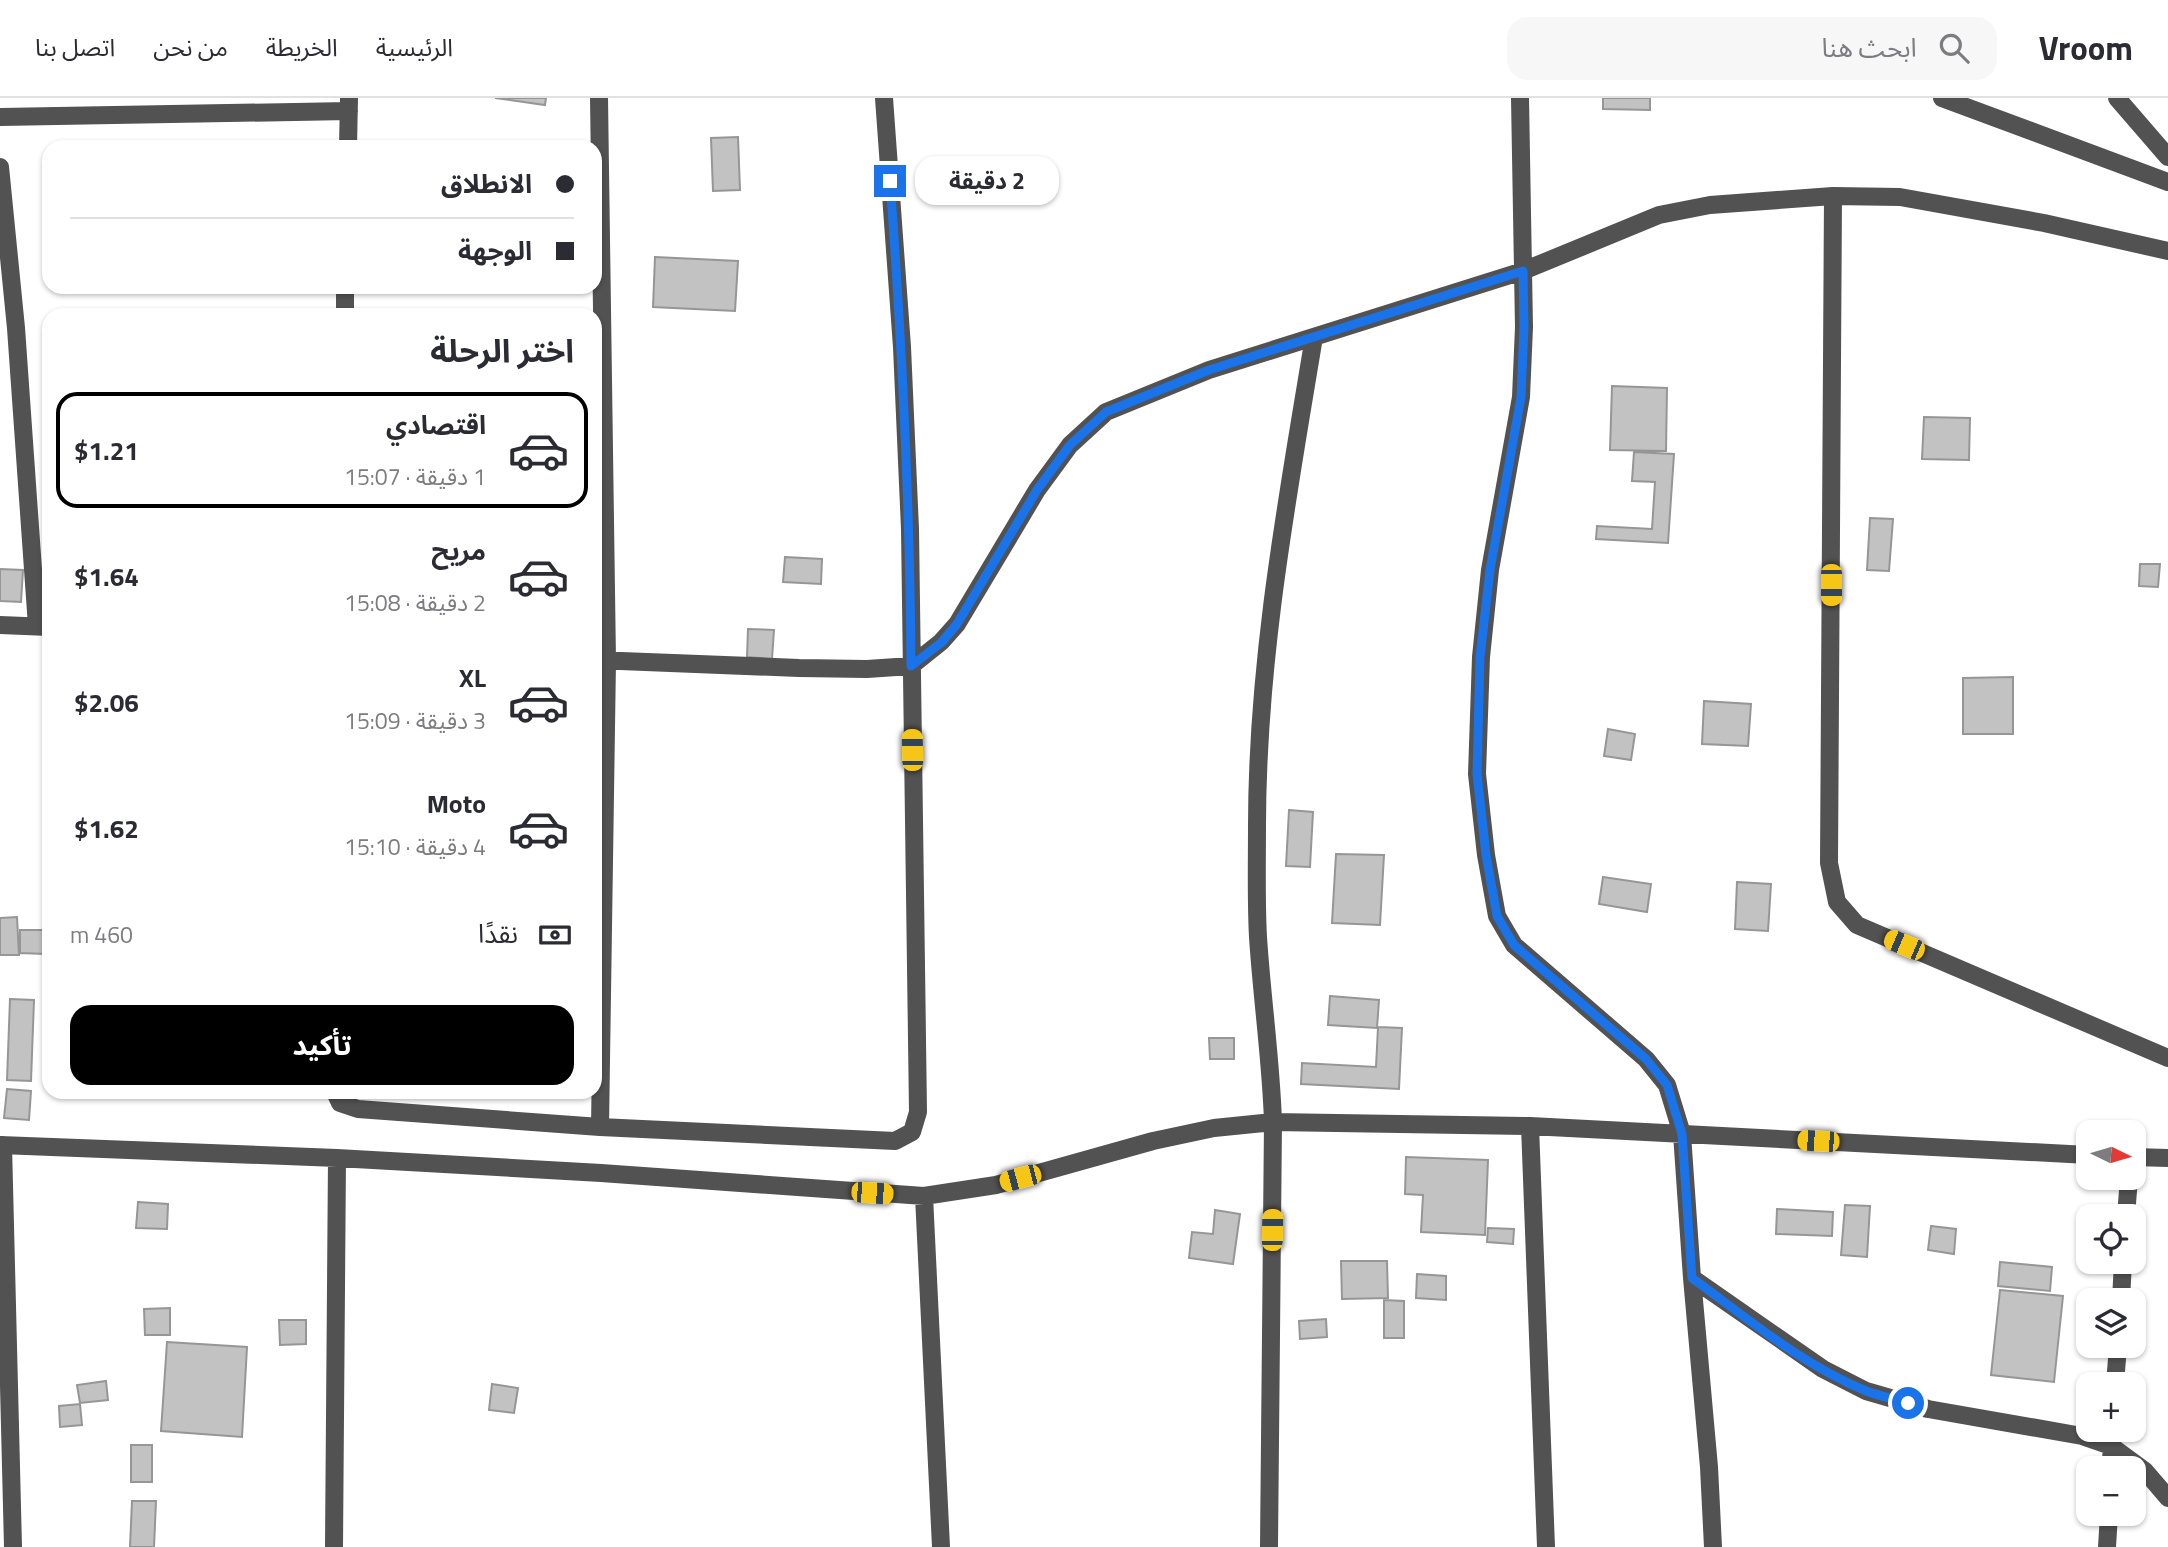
<!DOCTYPE html>
<html lang="ar">
<meta charset="utf-8">
<style>
body{margin:0;font-family:"Titillium Web","Noto Sans Arabic",sans-serif;background:#f7f7f7;color:#2b2b33;direction:rtl;height:100vh;display:flex;flex-direction:column;font-size:26px;white-space:nowrap}
*{box-sizing:border-box;margin:0}
p{font-size:23px;color:#7c7c81}
.icon{flex:none;width:38px;height:38px;fill:none;stroke:currentColor;stroke-width:2;stroke-linecap:round;stroke-linejoin:round}
.map{position:relative;flex:1;overflow:hidden;direction:ltr}
.panel{position:absolute;left:42px;top:210px;width:560px;height:791px;display:flex;flex-direction:column;background:#fff;border-radius:21px;box-shadow:0 2px 5px #0004;direction:rtl}
.panel>*{flex:none}
.top-card{position:absolute;left:42px;top:42px;width:560px;height:154px;border-radius:21px;box-shadow:0 2px 5px #0004;direction:rtl;display:grid;align-content:center;height:154px;padding:0 28px;background:#fff}
.needle{width:46px;rotate:95deg}
.tools{position:absolute;left:2076px;top:1022px;display:grid;gap:14px}
.tools a{display:grid;place-items:center;width:70px;height:70px;border-radius:14px;background:#fff;box-shadow:0 2px 5px #0004;font-size:35px}
.end{position:absolute;width:32px;height:32px;margin:-16px;border:9px solid #1a73e8;background:#fff;box-shadow:0 0 0 4px #fff}
.from{border-radius:50%}
.bubble{position:absolute;height:49px;border-radius:21px;background:#fff;box-shadow:0 2px 5px #0004;font-size:23px;font-weight:700;line-height:49px;text-align:center;direction:rtl}
.car{position:absolute;width:21px;height:42px;margin:-21px -10px;border-radius:9px;box-shadow:0 0 5px 2px #0007;background:linear-gradient(#f5c518 24%,#345 0 40%,#f5c518 0 76%,#345 0 86%,#f5c518 0)}
.top-card b{display:flex;align-items:center;gap:24px;height:66px;font-size:26px}
.top-card b+b{border-top:2px solid #e1e1e2}
.top-card i{width:18px;height:18px;background:#2b2b33}
ul{padding:0;list-style:none}
li{display:flex;align-items:center;gap:21px;height:116px;margin:0 14px 10px;padding:0 14px;border:4px solid transparent;border-radius:21px}
li div{flex:1}
li b{display:block;font-size:26px}
li em{font-style:normal;font-weight:700}
li.active{border-color:#000}
li>.icon{width:63px;height:63px;stroke-width:1.5}
h2{padding:0 28px;font-size:32px;line-height:84px}
.pay{display:flex;align-items:center;gap:18px;height:77px;padding:0 28px;font-size:26px}
.pay p{margin-inline-start:auto}
.cta{display:flex;gap:14px;margin-top:auto;padding:14px 28px}
.cta a{flex:1;height:80px;border-radius:21px;background:#000;color:#fff;font-size:28px;font-weight:700;line-height:80px;text-align:center}
header{display:flex;align-items:center;gap:42px;box-sizing:border-box;height:98px;padding:0 35px;background:#fff;border-bottom:2px solid #e1e1e2}
header strong{font-size:33px}
nav{display:flex;gap:38px;margin-inline-start:auto;font-size:24px}
.search{width:490px;height:63px;background:#f7f7f7;display:flex;align-items:center;gap:18px;box-sizing:border-box;padding:0 24px;border-radius:21px;color:#7c7c81;font-size:26px}
.map>svg:first-child{display:block}
.building{fill:#c2c2c2;stroke:#969696;stroke-width:2}
.lines{fill:none;stroke-linecap:round;stroke-linejoin:round}
.minor{stroke:#525252;stroke-width:18}
.route{stroke:#1a73e8;stroke-width:9}
</style>
<header>
<strong>Vroom</strong>
<div class="search"><svg class="icon" aria-label="search" viewBox="0 0 24 24"><circle cx="10" cy="10" r="6"/><path d="M15 15l6 6"/></svg>ابحث هنا</div>
<nav><a>الرئيسية</a><a>الخريطة</a><a>من نحن</a><a>اتصل بنا</a></nav>
</header>
<div class="map">
<svg width="2168" height="1449" viewBox="0 0 2168 1449">
<rect width="100%" height="100%" fill="#fff"/>
<path class="building" d="M495,0H546L545,7Z
M1603,0H1650V12L1603,11Z
M738,39L740,92L713,93L711,40Z
M655,159L738,163L735,213L653,209Z
M1612,288L1667,290L1666,353L1610,352Z
M1924,319L1970,320L1969,362L1922,361Z
M1634,354L1674,356L1668,445L1596,441L1597,428L1652,431L1655,384L1632,383Z
M1870,420L1893,421L1889,473L1867,472Z
M785,459L822,461L821,486L783,484Z
M2140,466H2160L2158,489L2139,488Z
M0,471L23,472L21,504L0,503Z
M748,531L774,532L772,561L747,559Z
M2013,579V636H1963V580Z
M1704,603L1751,606L1748,648L1702,646Z
M1608,631L1635,636L1631,662L1604,658Z
M1289,712L1313,714L1310,769L1286,768Z
M1336,756L1384,757L1380,827L1332,825Z
M1603,779L1651,786L1647,814L1599,806Z
M1737,784L1771,786L1768,833L1735,831Z
M17,819L19,857H0V820Z
M20,832H45V856L20,855Z
M1330,898L1379,902L1377,930L1328,927Z
M10,901L34,902L31,983L7,982Z
M1378,929L1402,930L1399,991L1301,986L1302,965L1376,969Z
M1209,940H1234V961H1210Z
M7,991L31,993L29,1022L4,1020Z
M1406,1059L1488,1062L1485,1137L1421,1134L1423,1097L1405,1096Z
M138,1104L168,1106L167,1131L136,1130Z
M1845,1107L1870,1108L1867,1159L1841,1157Z
M1777,1111L1833,1114L1832,1138L1776,1136Z
M1215,1112L1240,1116L1233,1166L1189,1160L1192,1134L1213,1136Z
M1931,1128L1956,1131L1954,1156L1928,1152Z
M1488,1130L1514,1131L1513,1146L1487,1144Z
M1341,1163H1387L1388,1200L1342,1201Z
M2000,1164L2052,1169L2050,1193L1998,1188Z
M1417,1176L1446,1178V1202L1416,1200Z
M2000,1192L2063,1198L2054,1284L1991,1277Z
M1384,1202L1404,1203V1240H1384Z
M170,1210V1237H145L144,1211Z
M1326,1221L1327,1239L1300,1241L1299,1223Z
M279,1222H306V1246L280,1247Z
M167,1244L247,1249L242,1339L161,1333Z
M106,1283L108,1302L80,1305L77,1287Z
M492,1286L518,1290L514,1315L489,1312Z
M80,1306L82,1327L60,1329L59,1308Z
M131,1347H152V1384H131Z
M132,1403H156L154,1449H130Z"/>
<g class="lines">
<path class="minor" d="M599,0L607,563L600,1029
M1520,0L1524,229L1521,299L1490,472L1481,559L1477,676L1486,757L1497,818L1514,847L1646,961L1667,987L1682,1036L1692,1180L1823,1271L1866,1293L1928,1311L2082,1338L2111,1348L2145,1373L2168,1400
M1942,0L2168,84
M2117,0L2168,59
M0,19L349,13
M348,49L349,0
M0,69L16,230L37,528
M1833,98L1829,765L1837,804L1857,827L2168,960
M345,217V189
M0,527L49,529
M595,562L799,570L867,571L911,568L941,544L957,526L1037,392L1070,347L1106,314L1209,272L1523,173L1659,117L1710,107L1833,98L1900,99L2044,125L2168,153
M335,994L340,1005L358,1011L600,1029L895,1043L912,1034L918,1014L910,431L902,249L884,0
M1530,1028L1546,1449
M0,1047L337,1060L601,1075L924,1098L996,1087L1153,1043L1214,1030L1273,1024L1530,1028L2088,1057
M3,1047L13,1449
M2133,1059L2168,1060
M924,1098L941,1449
M2126,1118L2129,1080
M1692,1180L1709,1369L1713,1449
M2121,1202L2123,1164
M2115,1286L2118,1248
M2111,1370L2112,1332
M334,1449L337,1060
M1269,1449L1273,1024C1271,962 1262,901 1258,839C1256,802 1257,765 1257,728C1257,563 1287,402 1314,239
M2107,1449L2109,1416"/>
</g>
<g class="lines">
<path class="route" d="M890,83C902,245 910,406 911,568L942,544L957,526L1037,392L1070,347L1106,314L1209,272L1523,173L1524,229L1521,299L1490,472L1480,559L1477,676L1486,757L1497,818L1514,847L1646,961L1667,987L1682,1036L1692,1180C1747,1220 1802,1267 1866,1293C1879,1298 1894,1301 1908,1305"/>
</g>
</svg>
<div class="tools">
<a><svg class="needle" viewBox="-14 -14 28 28"><path d="M0-13l5 13h-10z" fill="#e53935"/><path d="M0 13l5-13h-10z" fill="#7c7c81"/></svg></a>
<a><svg class="icon" aria-label="locate" viewBox="0 0 24 24"><circle cx="12" cy="12" r="6"/><path d="M12 2v4M12 18v4M2 12h4M18 12h4"/></svg></a>
<a><svg class="icon" aria-label="layers" viewBox="0 0 24 24"><path d="M12 4l9 5-9 5-9-5zM3 14l9 5 9-5"/></svg></a>
<a>+</a>
<a>−</a>
</div>
<i class="end from" style="left:1908px;top:1305px"></i>
<i class="end" style="left:890px;top:83px"></i>
<div class="bubble" style="left:915px;top:58px;width:144px">2 دقيقة</div>
<i class="car" style="left:1831px;top:487px;rotate:180deg"></i>
<i class="car" style="left:912px;top:652px;rotate:359deg"></i>
<i class="car" style="left:1904px;top:847px;rotate:293deg"></i>
<i class="car" style="left:1818px;top:1043px;rotate:273deg"></i>
<i class="car" style="left:1020px;top:1080px;rotate:255deg"></i>
<i class="car" style="left:872px;top:1095px;rotate:94deg"></i>
<i class="car" style="left:1272px;top:1132px;rotate:1deg"></i>
<div class="top-card">
<b><i class="from"></i>الانطلاق</b>
<b><i></i>الوجهة</b>
</div>
<section class="panel">
<h2>اختر الرحلة</h2>
<ul>
<li class="active"><svg class="icon" aria-label="car" viewBox="0 0 24 24"><path d="M5 17H2v-5l4-1 3-4h7l3 4 3 1v5h-3M9 17h6M6 11h13"/><circle cx="7" cy="17" r="2"/><circle cx="17" cy="17" r="2"/></svg><div><b>اقتصادي</b><p>1 دقيقة · 15:07</p></div><em>$1.21</em></li>
<li><svg class="icon" aria-label="car" viewBox="0 0 24 24"><path d="M5 17H2v-5l4-1 3-4h7l3 4 3 1v5h-3M9 17h6M6 11h13"/><circle cx="7" cy="17" r="2"/><circle cx="17" cy="17" r="2"/></svg><div><b>مريح</b><p>2 دقيقة · 15:08</p></div><em>$1.64</em></li>
<li><svg class="icon" aria-label="car" viewBox="0 0 24 24"><path d="M5 17H2v-5l4-1 3-4h7l3 4 3 1v5h-3M9 17h6M6 11h13"/><circle cx="7" cy="17" r="2"/><circle cx="17" cy="17" r="2"/></svg><div><b>XL</b><p>3 دقيقة · 15:09</p></div><em>$2.06</em></li>
<li><svg class="icon" aria-label="car" viewBox="0 0 24 24"><path d="M5 17H2v-5l4-1 3-4h7l3 4 3 1v5h-3M9 17h6M6 11h13"/><circle cx="7" cy="17" r="2"/><circle cx="17" cy="17" r="2"/></svg><div><b>Moto</b><p>4 دقيقة · 15:10</p></div><em>$1.62</em></li>
</ul>
<div class="pay"><svg class="icon" aria-label="cash" viewBox="0 0 24 24"><path d="M3 7h18v10H3z"/><circle cx="12" cy="12" r="2"/></svg>نقدًا<p>460 m</p></div>
<div class="cta"><a>تأكيد</a></div>
</section>
</div>
